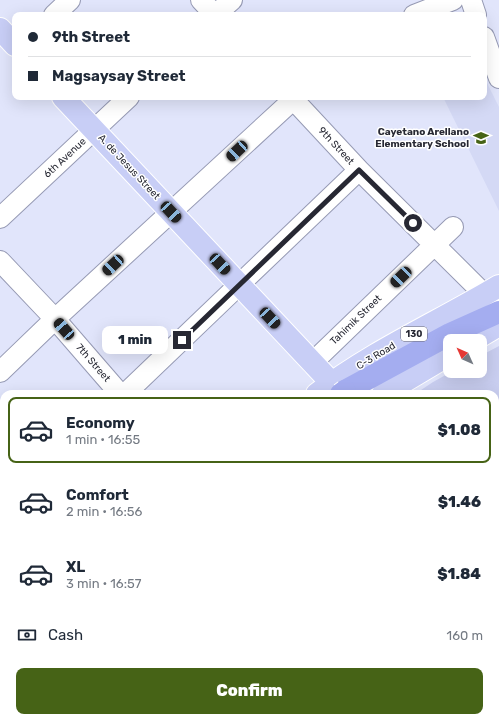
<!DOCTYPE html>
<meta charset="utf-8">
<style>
body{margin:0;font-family:Rubik,sans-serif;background:#f2f2f3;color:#1f2937;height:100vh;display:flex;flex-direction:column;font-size:15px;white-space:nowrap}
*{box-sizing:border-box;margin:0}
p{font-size:13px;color:#747a83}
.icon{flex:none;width:22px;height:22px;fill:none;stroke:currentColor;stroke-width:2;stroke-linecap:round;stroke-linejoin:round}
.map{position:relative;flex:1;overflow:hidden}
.side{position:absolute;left:0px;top:390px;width:499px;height:332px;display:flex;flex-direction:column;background:#fff;border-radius:12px 12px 0 0;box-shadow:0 4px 16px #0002}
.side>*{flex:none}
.hud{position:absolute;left:12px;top:12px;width:475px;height:88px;border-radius:8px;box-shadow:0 4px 16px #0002;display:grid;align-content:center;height:88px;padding:0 16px;background:#fff}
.needle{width:26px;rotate:315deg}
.buttons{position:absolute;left:443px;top:334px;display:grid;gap:8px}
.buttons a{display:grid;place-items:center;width:44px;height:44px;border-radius:8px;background:#fff;box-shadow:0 4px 16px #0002;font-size:20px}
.end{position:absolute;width:18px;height:18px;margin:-9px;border:5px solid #272833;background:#fff;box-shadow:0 0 0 2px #fff}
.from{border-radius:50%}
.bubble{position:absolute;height:28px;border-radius:8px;background:#fff;box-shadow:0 4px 16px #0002;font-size:13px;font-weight:800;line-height:28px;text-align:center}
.car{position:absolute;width:12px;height:24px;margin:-12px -6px;border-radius:5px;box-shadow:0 0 3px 1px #0007;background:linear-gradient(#222 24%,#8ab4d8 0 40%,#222 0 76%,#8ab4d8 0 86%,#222 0)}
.hud b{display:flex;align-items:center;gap:14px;height:38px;font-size:15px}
.hud b+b{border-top:1px solid #e0e1e3}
.hud i{width:10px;height:10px;background:#1f2937}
ul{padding:7px 0 0;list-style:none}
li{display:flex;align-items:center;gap:12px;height:66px;margin:0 8px 6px;padding:0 8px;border:2px solid transparent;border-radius:8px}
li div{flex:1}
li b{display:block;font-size:15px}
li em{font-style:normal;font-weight:800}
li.on{border-color:#466316}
li>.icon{width:36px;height:36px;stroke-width:1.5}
.pay{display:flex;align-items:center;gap:10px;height:44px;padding:0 16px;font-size:15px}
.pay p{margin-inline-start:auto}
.cta{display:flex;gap:8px;margin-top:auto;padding:8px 16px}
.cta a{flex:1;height:46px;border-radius:8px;background:#466316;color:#fff;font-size:16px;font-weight:800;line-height:46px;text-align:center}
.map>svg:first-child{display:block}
.built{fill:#d4d9f5}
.green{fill:#c9cef0}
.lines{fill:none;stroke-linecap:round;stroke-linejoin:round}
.minor-casing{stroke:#969ab4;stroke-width:22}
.major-casing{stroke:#fff;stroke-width:24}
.highway-casing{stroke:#fff;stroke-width:24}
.minor{stroke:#fff;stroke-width:20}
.major{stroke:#c8cef6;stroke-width:22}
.highway{stroke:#a4adf0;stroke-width:22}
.highway-bridge-casing{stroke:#fff;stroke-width:24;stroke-linecap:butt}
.highway-bridge{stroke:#a4adf0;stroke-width:22}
.route{stroke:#272833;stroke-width:5}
.labels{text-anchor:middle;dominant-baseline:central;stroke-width:3;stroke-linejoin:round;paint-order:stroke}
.shield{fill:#fff;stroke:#686870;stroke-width:1}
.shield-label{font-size:9px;font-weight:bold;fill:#272833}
.poi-label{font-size:10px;font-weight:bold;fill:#272833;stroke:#fff;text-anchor:end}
.street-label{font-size:10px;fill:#272833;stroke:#fff}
</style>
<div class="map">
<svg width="499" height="722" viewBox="0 0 499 722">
<rect width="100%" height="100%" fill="#e1e5fb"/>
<path class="built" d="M484,77L499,107V211L443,97H484Z
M0,445L4,449V493L0,489Z"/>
<path class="green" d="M499,346V722H248L246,718H495V394H415L433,382L453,371H480V356Z"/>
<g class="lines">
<g class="minor-casing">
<path id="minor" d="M201,0L215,15
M471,0L476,15
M54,15L70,0
M215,15L232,0
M414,15L453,0
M484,37L499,78
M291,97L359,170L485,295
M0,218L129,97
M0,261L55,319L120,394
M312,363L453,227
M0,372L55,319L296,97
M125,394L359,170
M496,490L499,498
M0,505L4,509
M257,718L258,722"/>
</g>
<g class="major-casing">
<path id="major" d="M0,29L15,45
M63,97L342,394
M472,341L499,325
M317,394C373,351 439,322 499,286
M383,394L450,354
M0,680L4,676"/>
</g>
<g class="highway-casing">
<path id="highway" d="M345,391L450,334L499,312
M0,719L4,715"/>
</g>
<use href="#minor" class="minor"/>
<use href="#major" class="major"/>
<use href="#highway" class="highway"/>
<g class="highway-bridge-casing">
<path id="highway-bridge" d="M341,394L345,391"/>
</g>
<use href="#highway-bridge" class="highway-bridge"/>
</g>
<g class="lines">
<path class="route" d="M182,340L359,170L413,223"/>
</g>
<defs>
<g id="school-bare" transform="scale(1.2)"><path d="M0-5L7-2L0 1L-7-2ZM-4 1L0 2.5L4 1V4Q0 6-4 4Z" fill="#466316" stroke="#fff" stroke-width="2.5" paint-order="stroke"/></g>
</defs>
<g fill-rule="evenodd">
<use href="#school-bare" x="481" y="138"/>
</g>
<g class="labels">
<rect class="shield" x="401" y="327" width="26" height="14" rx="3"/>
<g class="shield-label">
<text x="414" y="334">130</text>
</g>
<g class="poi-label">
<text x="469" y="132">Cayetano Arellano<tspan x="469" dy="12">Elementary School</tspan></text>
</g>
<g class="street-label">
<text transform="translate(336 146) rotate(47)">9th Street</text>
<text transform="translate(65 158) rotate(-43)">6th Avenue</text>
<text transform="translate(129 167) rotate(47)">A. de Jesus Street</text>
<text transform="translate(356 320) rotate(-44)">Tahimik Street</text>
<text transform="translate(376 356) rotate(-31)">C-3 Road</text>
<text transform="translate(93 363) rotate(49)">7th Street</text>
</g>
</g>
</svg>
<div class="buttons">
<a><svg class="needle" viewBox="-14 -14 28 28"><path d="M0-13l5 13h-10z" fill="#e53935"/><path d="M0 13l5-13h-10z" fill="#747a83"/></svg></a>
</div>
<i class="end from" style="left:413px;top:223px"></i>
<i class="end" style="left:182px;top:340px"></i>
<div class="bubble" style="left:102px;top:326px;width:66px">1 min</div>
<i class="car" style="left:237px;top:151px;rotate:227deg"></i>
<i class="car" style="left:171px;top:212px;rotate:137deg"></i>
<i class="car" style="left:220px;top:264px;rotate:137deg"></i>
<i class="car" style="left:113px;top:265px;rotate:227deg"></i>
<i class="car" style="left:401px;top:277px;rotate:226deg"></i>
<i class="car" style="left:270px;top:318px;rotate:137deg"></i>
<i class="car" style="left:64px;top:329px;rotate:319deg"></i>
<div class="hud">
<b><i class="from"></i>9th Street</b>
<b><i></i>Magsaysay Street</b>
</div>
<section class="side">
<ul>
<li class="on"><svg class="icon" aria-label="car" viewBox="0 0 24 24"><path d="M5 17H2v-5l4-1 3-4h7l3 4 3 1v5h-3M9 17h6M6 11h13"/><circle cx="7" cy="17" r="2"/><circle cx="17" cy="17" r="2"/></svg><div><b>Economy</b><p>1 min · 16:55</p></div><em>$1.08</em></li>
<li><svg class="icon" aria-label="car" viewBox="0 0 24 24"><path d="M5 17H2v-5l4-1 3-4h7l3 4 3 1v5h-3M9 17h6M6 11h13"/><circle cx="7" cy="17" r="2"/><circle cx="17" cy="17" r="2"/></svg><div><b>Comfort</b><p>2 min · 16:56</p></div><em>$1.46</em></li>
<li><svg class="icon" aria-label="car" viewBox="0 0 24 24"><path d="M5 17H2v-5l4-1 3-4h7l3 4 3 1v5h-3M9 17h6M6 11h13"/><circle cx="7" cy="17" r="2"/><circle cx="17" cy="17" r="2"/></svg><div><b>XL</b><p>3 min · 16:57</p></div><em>$1.84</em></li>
</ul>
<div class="pay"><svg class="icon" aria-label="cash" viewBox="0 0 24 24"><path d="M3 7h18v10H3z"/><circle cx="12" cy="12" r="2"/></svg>Cash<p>160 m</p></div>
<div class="cta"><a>Confirm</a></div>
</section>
</div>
